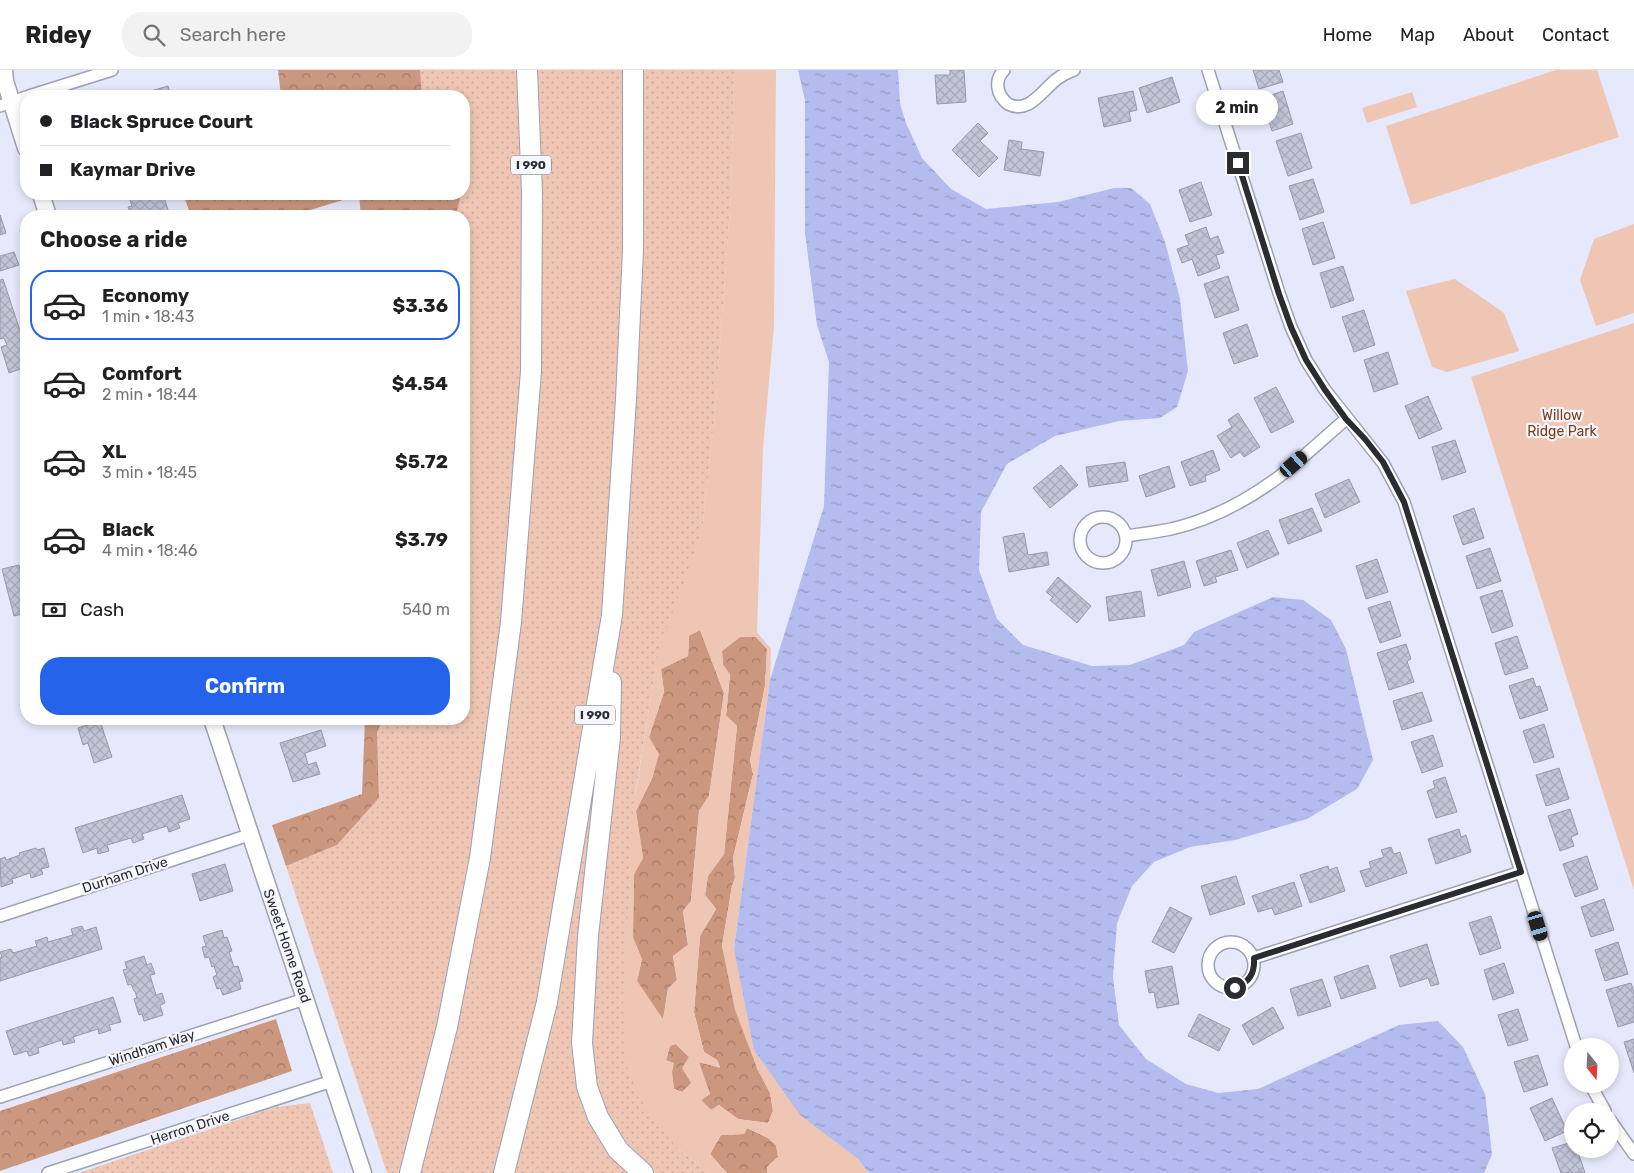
<!DOCTYPE html>
<meta charset="utf-8">
<style>
body{margin:0;font-family:Rubik,sans-serif;background:#f2f2f2;color:#202124;height:100vh;display:flex;flex-direction:column;font-size:19px;white-space:nowrap}
*{box-sizing:border-box;margin:0}
p{font-size:16px;color:#757577}
.icon{flex:none;width:28px;height:28px;fill:none;stroke:currentColor;stroke-width:2;stroke-linecap:round;stroke-linejoin:round}
.map{position:relative;flex:1;overflow:hidden}
.side{position:absolute;left:20px;top:140px;width:450px;height:515px;display:flex;flex-direction:column;background:#fff;border-radius:20px;box-shadow:0 2px 8px #0003}
.side>*{flex:none}
.top-card{position:absolute;left:20px;top:20px;width:450px;height:110px;border-radius:20px;box-shadow:0 2px 8px #0003;display:grid;align-content:center;height:110px;padding:0 20px;background:#fff}
.needle{width:32px;rotate:162deg}
.buttons{position:absolute;left:1564px;top:968px;display:grid;gap:10px}
.buttons a{display:grid;place-items:center;width:55px;height:55px;border-radius:50%;background:#fff;box-shadow:0 2px 8px #0003;font-size:25px}
.end{position:absolute;width:22px;height:22px;margin:-11px;border:6px solid #2b2c33;background:#fff;box-shadow:0 0 0 2px #fff}
.from{border-radius:50%}
.bubble{position:absolute;height:35px;border-radius:18px;background:#fff;box-shadow:0 2px 8px #0003;font-size:16px;font-weight:700;line-height:35px;text-align:center}
.car{position:absolute;width:15px;height:30px;margin:-15px -8px;border-radius:6px;box-shadow:0 0 4px 1px #0007;background:linear-gradient(#222 24%,#8ab4d8 0 40%,#222 0 76%,#8ab4d8 0 86%,#222 0)}
.top-card b{display:flex;align-items:center;gap:18px;height:48px;font-size:19px}
.top-card b+b{border-top:1px solid #e0e0e0}
.top-card i{width:12px;height:12px;background:#202124}
ul{padding:0;list-style:none}
li{display:flex;align-items:center;gap:15px;height:70px;margin:0 10px 8px;padding:0 10px;border:2px solid transparent;border-radius:20px}
li div{flex:1}
li b{display:block;font-size:19px}
li em{font-style:normal;font-weight:700}
li.on{border-color:#2563eb}
li>.icon{width:45px;height:45px;stroke-width:1.5}
h2{padding:0 20px;font-size:22px;line-height:60px}
.pay{display:flex;align-items:center;gap:12px;height:55px;padding:0 20px;font-size:19px}
.pay p{margin-inline-start:auto}
.button{display:flex;gap:10px;margin-top:auto;padding:10px 20px}
.button a{flex:1;height:58px;border-radius:20px;background:#2563eb;color:#fff;font-size:20px;font-weight:700;line-height:58px;text-align:center}
header{display:flex;align-items:center;gap:30px;box-sizing:border-box;height:70px;padding:0 25px;background:#fff;border-bottom:1px solid #e0e0e0}
header strong{font-size:24px}
nav{display:flex;gap:28px;margin-inline-start:auto;font-size:18px}
.search{width:350px;height:45px;background:#f2f2f2;display:flex;align-items:center;gap:12px;box-sizing:border-box;padding:0 18px;border-radius:20px;color:#757577;font-size:19px}
.map>svg:first-child{display:block}
.grass{fill:url(#grass-dots)}
.forest{fill:url(#forest-crowns)}
.green{fill:#efc6b4;fill-rule:evenodd}
.water{fill:url(#water-ripples)}
.building{fill:url(#building-cross-hatch);stroke:#9799aa}
.lines{fill:none;stroke-linecap:round;stroke-linejoin:round}
.street-casing{stroke:#9da0b1;stroke-width:14}
.secondary-casing{stroke:#9da0b1;stroke-width:19}
.highway-casing{stroke:#9da0b1;stroke-width:22}
.street{stroke:#fff;stroke-width:11}
.secondary{stroke:#fff;stroke-width:16}
.highway{stroke:#fff;stroke-width:20}
.route{stroke:#2b2c33;stroke-width:6}
.labels{text-anchor:middle;dominant-baseline:central;stroke-width:4.5;stroke-linejoin:round;paint-order:stroke}
.shield{fill:#f6f7fe;stroke:#686970;stroke-width:1}
.shield-label{font-size:12px;font-weight:bold;fill:#2b2c33}
.park-label{font-size:14px;fill:#7f3d1c;stroke:#f6f7fe}
.street-label{font-size:14px;fill:#2b2c33;stroke:#f6f7fe}
</style>
<header>
<strong>Ridey</strong>
<div class="search"><svg class="icon" aria-label="search" viewBox="0 0 24 24"><circle cx="10" cy="10" r="6"/><path d="M15 15l6 6"/></svg>Search here</div>
<nav><a>Home</a><a>Map</a><a>About</a><a>Contact</a></nav>
</header>
<div class="map">
<svg width="1634" height="1103" viewBox="0 0 1634 1103">
<defs>
<pattern id="grass-dots" width="8" height="8" patternUnits="userSpaceOnUse" patternTransform="scale(1.25)"><rect width="8" height="8" fill="#efc6b4"/><path d="M2 2h.1M6 6h.1" fill="none" stroke="#cdaa9b" stroke-width="1.8" stroke-linecap="round"/></pattern>
<pattern id="forest-crowns" width="20" height="18" patternUnits="userSpaceOnUse" patternTransform="scale(1.25)"><rect width="20" height="18" fill="#cb977f"/><path d="M2 6a3 3 0 1 1 6 0M12 15a3 3 0 1 1 6 0" fill="none" stroke="#a57b69"/></pattern>
<pattern id="water-ripples" width="26" height="14" patternUnits="userSpaceOnUse" patternTransform="scale(1.25)"><rect width="26" height="14" fill="#b4bbee"/><path d="M2 4q2-2 4 0t4 0M15 11q2-2 4 0t4 0" fill="none" stroke="#9398c1"/></pattern>
<pattern id="building-cross-hatch" width="8" height="8" patternUnits="userSpaceOnUse" patternTransform="scale(1.25)"><rect width="8" height="8" fill="#c2c5d7"/><path d="M0 0l8 8M0 8l8-8" fill="none" stroke="#a7a9b9"/></pattern>
</defs>
<rect width="100%" height="100%" fill="#e6e9fb"/>
<path class="grass" d="M420,0H734L731,125L715,342L702,461L656,596L635,725L679,1080L710,1103H387L286,796L337,775L379,728L377,662L383,649H464V146H456L461,124H464V109L467,93L464,90V26H422Z
M310,1033L333,1103H79L276,1037Z"/>
<path class="forest" d="M278,0H420L422,26H281Z
M183,124H461L456,146H361L359,125L291,146H191Z
M700,560L724,623L709,726L699,741L691,831L683,841L688,875L673,886L677,910L668,919L663,950L637,911L642,890L633,868L634,804L643,788L636,741L653,706L649,667L664,622L661,599L688,586L689,565Z
M740,567H756L767,579L765,616L750,690L753,704L733,788L735,808L732,816L722,876L757,998L770,1023L773,1041L768,1053L738,1049L719,1035L711,1040L701,1030L710,1024L698,992L720,997L717,990L704,982L694,942L700,866L716,839L705,825L708,806L724,784L737,656L726,646L730,605L723,595L722,581Z
M365,649H383L377,662L379,728L337,775L286,796L272,755L362,724Z
M276,949L292,1001L0,1101V1041Z
M676,974L689,987L692,1013L682,1022L674,1019L672,1003L666,991L670,975Z
M747,1058L768,1068L776,1075L778,1087L767,1097V1103H727L710,1084L721,1065L744,1064Z"/>
<path class="green" d="M734,0H776L774,256L763,378L757,562L771,579L770,610L734,879L857,1088L869,1103H767V1097L778,1087L776,1075L768,1068L747,1058L744,1064L721,1065L710,1084L727,1103H710L678,1079L646,1039L628,1002L623,938L633,740L658,583L702,461L715,342L731,125ZM700,560L724,623L709,726L699,741L691,831L683,841L688,875L673,886L677,910L668,919L663,949L637,911L642,889L633,867L634,804L643,788L636,741L653,706L659,684L649,667L664,622L661,599L688,586L689,566ZM740,567H756L767,579L765,616L750,690L753,704L733,788L735,808L732,816L722,876L735,940L757,998L770,1023L773,1041L768,1053L738,1049L719,1035L711,1040L701,1030L710,1024L699,992L720,998L717,990L704,982L694,942L700,866L716,839L705,825L708,806L724,784L737,656L726,645L730,604L723,595L722,581ZM676,974L689,987L682,998L691,1013L682,1022L674,1019L672,1003L674,993L666,990L670,976Z
M1556,0H1597L1619,67L1411,135L1386,56Z
M1412,22L1417,37L1367,53L1362,38Z
M1634,154V243L1596,256L1580,210L1594,169Z
M1455,209L1504,243L1519,281L1447,302L1432,297L1406,221Z
M1634,253V820L1471,307Z"/>
<path class="water" d="M798,0H898L900,34L906,53L922,88L951,119L986,139L1058,132L1114,118H1131L1150,134L1165,172L1180,229L1188,301L1177,337L1160,348L1119,351L1055,366L1007,394L981,442L979,500L997,549L1023,575L1092,596L1130,595L1184,575L1194,562L1273,527L1303,530L1331,550L1346,579L1373,690L1357,719L1307,749L1235,770L1190,777L1154,792L1132,816L1117,853L1113,907L1119,955L1146,989L1186,1014L1218,1023L1258,1019L1399,955L1438,951L1463,977L1485,1024L1492,1084L1484,1103H869L857,1088L800,1045L754,980L734,879L770,610L824,436L829,292L817,255L805,163V30Z"/>
<path class="building" d="M950,0H964L966,32L937,34L935,5H950Z
M1253,0H1279L1283,12L1259,19Z
M1172,7L1180,32L1147,43L1139,18Z
M168,16L171,26H134Z
M1133,21L1137,40L1129,42L1131,51L1104,57L1098,28Z
M1283,21L1293,54L1272,61L1262,28Z
M978,53L988,63L980,71L998,88L979,107L952,80Z
M1301,63L1312,98L1288,106L1276,71Z
M1009,70L1022,72L1021,79L1044,82L1040,106L1004,100Z
M1313,109L1324,142L1300,150L1289,116Z
M1201,112L1212,145L1190,152L1179,120Z
M128,124H163L170,146H132L128,137L132,136Z
M0,145L6,163L0,165Z
M1323,152L1335,188L1313,195L1302,159Z
M1206,157L1210,169L1218,166L1224,183L1216,185L1220,198L1198,206L1192,189L1182,193L1177,179L1189,175L1185,165Z
M14,182L19,195L0,201V186Z
M1343,196L1354,230L1331,238L1320,203Z
M1228,206L1239,240L1215,248L1204,214Z
M3,209L26,279V297L9,303L1,277L7,275L4,268L0,269V210Z
M1364,240L1375,275L1354,282L1342,247Z
M1247,254L1258,286L1234,294L1223,263Z
M1388,282L1398,314L1374,322L1364,290Z
M1276,317L1294,352L1271,363L1254,328Z
M1428,326L1442,359L1419,369L1405,336Z
M1238,343L1260,377L1244,387L1240,382L1231,388L1217,366L1232,357L1228,350Z
M1455,370L1466,402L1442,410L1432,377Z
M1213,380L1220,400L1205,406L1206,411L1190,416L1181,392Z
M1125,392L1128,411L1089,417L1086,397Z
M1061,395L1078,415L1050,438L1033,418Z
M1169,396L1175,417L1146,427L1139,406Z
M1349,409L1360,432L1325,448L1315,424Z
M1312,438L1322,461L1288,474L1279,450Z
M1474,438L1484,468L1463,475L1453,446Z
M1268,460L1279,484L1247,498L1237,473Z
M1024,463L1028,485L1047,482L1049,495L1009,502L1003,467Z
M1490,478L1501,511L1477,519L1466,486Z
M1231,480L1238,500L1215,507L1217,512L1204,516L1196,491Z
M1377,489L1388,522L1366,529L1356,496Z
M1184,491L1191,517L1158,526L1151,500Z
M19,495L26,522V543L14,546L2,499Z
M1058,507L1091,536L1077,553L1050,530L1053,527L1046,522Z
M1502,520L1513,556L1492,563L1480,527Z
M1141,521L1145,546L1109,551L1106,527Z
M1390,531L1401,566L1380,573L1368,538Z
M1517,566L1528,598L1505,605L1495,573Z
M1406,574L1411,589L1407,591L1414,612L1389,620L1377,583Z
M1533,608L1536,617L1540,616L1548,640L1520,649L1509,616Z
M1422,622L1432,651L1402,660L1393,631Z
M100,651L112,687L94,693L88,673L83,675L78,658Z
M1544,654L1554,687L1534,693L1523,661Z
M321,660L326,676L305,683L308,695L316,692L320,704L293,712L280,673Z
M1433,665L1443,696L1422,703L1411,672Z
M1559,698L1569,729L1546,736L1536,705Z
M1445,707L1457,742L1436,748L1427,721L1435,718L1433,711Z
M182,725L190,749L178,753L180,758L169,762L167,756L142,764L144,769L133,773L131,768L107,775L109,781L98,784L97,778L83,783L75,758Z
M1570,739L1578,764L1571,767L1574,776L1560,781L1548,746Z
M1459,759L1461,767L1466,765L1471,782L1436,794L1428,769Z
M1391,777L1394,784L1400,782L1407,803L1366,817L1360,801L1371,798L1369,792L1384,787L1381,780Z
M36,778L37,780L44,778L49,797L41,799L43,804L31,808L30,803L12,809L13,813L1,817L0,789L5,787L6,790L20,785L19,783Z
M1587,786L1598,819L1575,827L1563,794Z
M225,794L233,821L200,831L192,804Z
M1328,796L1329,800L1337,797L1345,821L1310,833L1300,805Z
M1236,806L1245,834L1210,845L1201,816Z
M1294,812L1302,836L1275,845L1272,838L1258,842L1252,826Z
M1604,829L1614,860L1591,867L1581,837Z
M1170,837L1192,848L1174,883L1152,872Z
M1491,846L1501,878L1480,885L1469,853Z
M82,856L84,861L96,857L102,879L0,911V888L2,887L0,882L11,879L13,883L37,876L35,871L47,867L48,872L73,865L71,859Z
M222,860L224,868L227,867L232,881L229,882L234,897L238,896L243,911L239,912L241,919L223,925L220,918L217,919L213,907L217,905L214,896L212,897L209,887L205,888L202,877L206,876L203,866Z
M1618,872L1628,904L1605,911L1595,880Z
M1427,874L1439,914L1431,916L1428,908L1400,917L1390,886Z
M144,886L147,895L151,893L155,904L150,905L156,925L162,923L165,933L160,935L163,945L144,951L142,944L139,945L134,929L137,928L135,921H134L131,914L128,915L123,900L127,899L125,892Z
M1504,893L1514,923L1493,930L1484,900Z
M1368,895L1376,918L1341,929L1334,907Z
M1172,896L1179,934L1157,938L1154,922L1149,923L1145,901Z
M1322,909L1331,936L1298,946L1290,919Z
M1631,913L1634,922V952L1618,957L1606,920Z
M113,927L121,952L109,955L111,960L99,964L98,959L73,967L75,972L63,975L62,970L38,978L39,983L29,986L27,981L14,985L6,961Z
M1273,937L1284,958L1253,975L1242,955Z
M1518,939L1528,970L1508,976L1498,945Z
M1199,944L1230,959L1219,981L1188,966Z
M1634,969V1003L1624,972Z
M1538,985L1548,1015L1524,1022L1514,992Z
M1552,1028L1567,1061L1545,1071L1530,1038Z
M1572,1072V1079H1577L1585,1103H1561L1552,1078Z"/>
<g class="lines">
<g class="street-casing">
<path id="street" d="M1004,0C999,5 997,11 998,18C999,25 1003,30 1008,34C1029,45 1043,19 1057,9C1062,5 1068,2 1074,0
M1208,0L1279,223L1291,257L1306,290L1325,320L1383,393L1404,432L1576,976
M29,26L112,0
M0,36L26,27
M1080 470a23 23 0 1 1 46 0a23 23 0 1 1-46 0Z
M1126,466C1140,464 1156,462 1171,459C1210,450 1248,430 1280,406C1303,388 1324,368 1346,349
M0,846L249,765
M1208 895a23 23 0 1 1 46 0a23 23 0 1 1-46 0Z
M1254,888L1521,802
M1590,1014L1605,1041
M0,1027L305,929
M1610,1050L1634,1084
M48,1103L332,1011"/>
</g>
<g class="secondary-casing">
<path id="secondary" d="M4,0L5,11L26,78
M41,124L48,146
M212,649L363,1103"/>
</g>
<g class="highway-casing">
<path id="highway" d="M611,612L610,667L588,866L582,973L587,1017L598,1047L618,1080L643,1103
M410,1103L447,957L480,788L511,552L531,301L532,122L527,0
M504,1103L547,932L612,545L626,329L633,180V0"/>
</g>
<use href="#street" class="street"/>
<use href="#secondary" class="secondary"/>
<use href="#highway" class="highway"/>
</g>
<g class="lines">
<path class="route" d="M1235,918C1249,912 1255,904 1254,888L1521,802L1404,432L1383,392L1365,369L1346,349L1325,320L1306,290L1291,257L1279,224L1238,93"/>
</g>
<g class="labels">
<g class="shield">
<rect x="511" y="85.5" width="40" height="19" rx="4"/>
<rect x="575" y="635.5" width="40" height="19" rx="4"/>
</g>
<g class="shield-label">
<text x="531" y="95">I 990</text>
<text x="595" y="645">I 990</text>
</g>
<g class="park-label">
<text x="1562" y="345">Willow<tspan x="1562" dy="16">Ridge Park</tspan></text>
</g>
<g class="street-label">
<text transform="translate(125 805) rotate(-18)">Durham Drive</text>
<text transform="translate(287 876) rotate(71)">Sweet Home Road</text>
<text transform="translate(152 978) rotate(-18)">Windham Way</text>
<text transform="translate(190 1058) rotate(-18)">Herron Drive</text>
</g>
</g>
</svg>
<div class="buttons">
<a><svg class="needle" viewBox="-14 -14 28 28"><path d="M0-13l5 13h-10z" fill="#e53935"/><path d="M0 13l5-13h-10z" fill="#757577"/></svg></a>
<a><svg class="icon" aria-label="locate" viewBox="0 0 24 24"><circle cx="12" cy="12" r="6"/><path d="M12 2v4M12 18v4M2 12h4M18 12h4"/></svg></a>
</div>
<i class="end from" style="left:1235px;top:918px"></i>
<i class="end" style="left:1238px;top:93px"></i>
<div class="bubble" style="left:1196px;top:20px;width:82px">2 min</div>
<i class="car" style="left:1294px;top:394px;rotate:49deg"></i>
<i class="car" style="left:1538px;top:856px;rotate:163deg"></i>
<div class="top-card">
<b><i class="from"></i>Black Spruce Court</b>
<b><i></i>Kaymar Drive</b>
</div>
<section class="side">
<h2>Choose a ride</h2>
<ul>
<li class="on"><svg class="icon" aria-label="car" viewBox="0 0 24 24"><path d="M5 17H2v-5l4-1 3-4h7l3 4 3 1v5h-3M9 17h6M6 11h13"/><circle cx="7" cy="17" r="2"/><circle cx="17" cy="17" r="2"/></svg><div><b>Economy</b><p>1 min · 18:43</p></div><em>$3.36</em></li>
<li><svg class="icon" aria-label="car" viewBox="0 0 24 24"><path d="M5 17H2v-5l4-1 3-4h7l3 4 3 1v5h-3M9 17h6M6 11h13"/><circle cx="7" cy="17" r="2"/><circle cx="17" cy="17" r="2"/></svg><div><b>Comfort</b><p>2 min · 18:44</p></div><em>$4.54</em></li>
<li><svg class="icon" aria-label="car" viewBox="0 0 24 24"><path d="M5 17H2v-5l4-1 3-4h7l3 4 3 1v5h-3M9 17h6M6 11h13"/><circle cx="7" cy="17" r="2"/><circle cx="17" cy="17" r="2"/></svg><div><b>XL</b><p>3 min · 18:45</p></div><em>$5.72</em></li>
<li><svg class="icon" aria-label="car" viewBox="0 0 24 24"><path d="M5 17H2v-5l4-1 3-4h7l3 4 3 1v5h-3M9 17h6M6 11h13"/><circle cx="7" cy="17" r="2"/><circle cx="17" cy="17" r="2"/></svg><div><b>Black</b><p>4 min · 18:46</p></div><em>$3.79</em></li>
</ul>
<div class="pay"><svg class="icon" aria-label="cash" viewBox="0 0 24 24"><path d="M3 7h18v10H3z"/><circle cx="12" cy="12" r="2"/></svg>Cash<p>540 m</p></div>
<div class="button"><a>Confirm</a></div>
</section>
</div>
